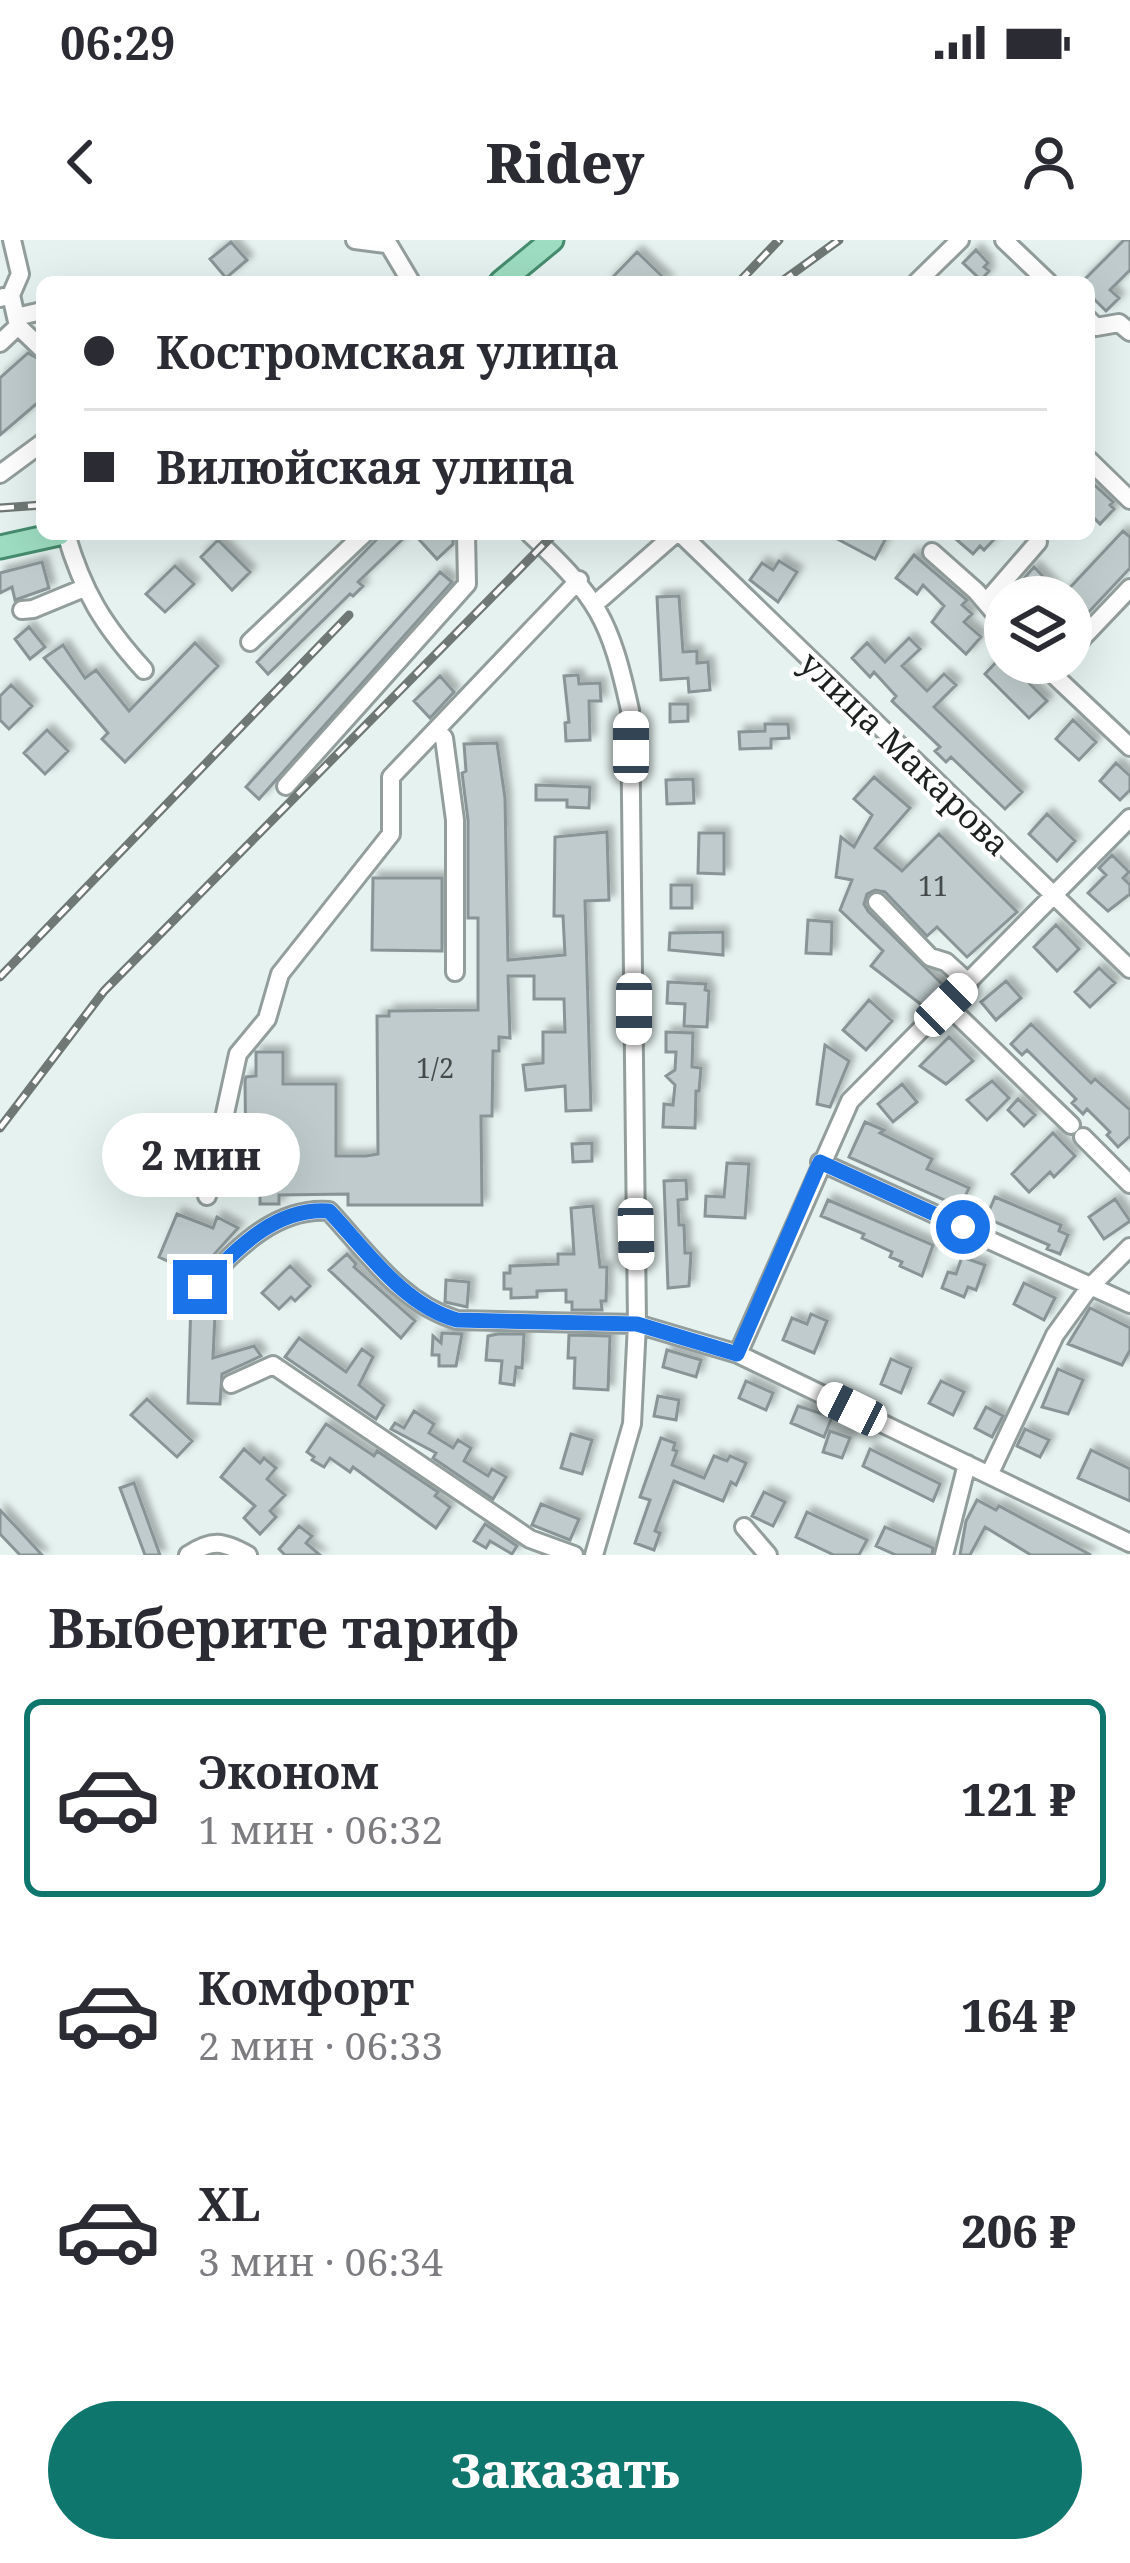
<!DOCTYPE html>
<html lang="ru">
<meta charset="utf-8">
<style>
body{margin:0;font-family:"Noto Serif",serif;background:#f2f2f3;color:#2b2b33;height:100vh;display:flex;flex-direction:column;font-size:45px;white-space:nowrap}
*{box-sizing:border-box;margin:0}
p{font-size:39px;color:#7c7c81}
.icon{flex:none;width:66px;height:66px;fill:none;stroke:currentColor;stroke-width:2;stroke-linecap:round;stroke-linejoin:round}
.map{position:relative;height:1315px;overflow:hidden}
.details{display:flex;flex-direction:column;background:#fff;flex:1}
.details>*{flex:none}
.guide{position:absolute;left:36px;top:36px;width:1059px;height:264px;border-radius:18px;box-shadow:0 12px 48px #0002;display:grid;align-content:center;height:264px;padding:0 48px;background:#fff}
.tools{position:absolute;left:984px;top:336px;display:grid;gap:24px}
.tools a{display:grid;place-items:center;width:108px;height:108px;border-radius:50%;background:#fff;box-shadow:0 12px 48px #0002;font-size:60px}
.end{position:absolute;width:54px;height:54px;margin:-27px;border:15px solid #1a73e8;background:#fff;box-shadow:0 0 0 6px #fff}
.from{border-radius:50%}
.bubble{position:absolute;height:84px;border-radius:42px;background:#fff;box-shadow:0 12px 48px #0002;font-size:39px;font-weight:800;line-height:84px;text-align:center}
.car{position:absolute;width:36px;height:72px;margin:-36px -18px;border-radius:15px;box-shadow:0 0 9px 3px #0007;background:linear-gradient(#fff 24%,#345 0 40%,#fff 0 76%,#345 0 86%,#fff 0)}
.guide b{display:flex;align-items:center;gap:42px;height:114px;font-size:45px}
.guide b+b{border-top:3px solid #e1e1e2}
.guide i{width:30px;height:30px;background:#2b2b33}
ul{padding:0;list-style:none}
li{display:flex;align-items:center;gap:36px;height:198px;margin:0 24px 18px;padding:0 24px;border:6px solid transparent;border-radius:18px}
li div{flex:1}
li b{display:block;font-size:45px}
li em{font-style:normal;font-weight:800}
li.on{border-color:#0f766e}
li>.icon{width:108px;height:108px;stroke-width:1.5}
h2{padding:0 48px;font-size:54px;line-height:144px}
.primary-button{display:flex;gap:24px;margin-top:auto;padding:24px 48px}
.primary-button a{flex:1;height:138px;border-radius:72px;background:#0f766e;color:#fff;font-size:48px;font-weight:800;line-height:138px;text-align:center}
.status{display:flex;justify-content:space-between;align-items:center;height:84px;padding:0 60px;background:#fff;direction:ltr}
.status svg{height:33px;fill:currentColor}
header{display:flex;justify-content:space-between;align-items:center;height:156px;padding:0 48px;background:#fff;font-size:54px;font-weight:800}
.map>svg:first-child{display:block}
.building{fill:#bfcbcc;stroke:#889495;stroke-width:3;filter:url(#shadow)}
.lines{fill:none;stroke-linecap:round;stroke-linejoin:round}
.minor-casing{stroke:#939e9c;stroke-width:22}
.major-casing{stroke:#468c6e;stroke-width:27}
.minor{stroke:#fff;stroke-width:16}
.major{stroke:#9eddc1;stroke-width:21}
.rail-casing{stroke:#707876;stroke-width:9}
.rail{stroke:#fff;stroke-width:4.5;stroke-dasharray:14;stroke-linecap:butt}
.route{stroke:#1a73e8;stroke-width:15}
.labels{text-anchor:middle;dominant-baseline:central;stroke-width:9;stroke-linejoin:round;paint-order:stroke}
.number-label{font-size:27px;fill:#454b4a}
.street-label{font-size:33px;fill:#1c201f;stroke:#fff}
</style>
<div class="status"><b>06:29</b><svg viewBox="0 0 49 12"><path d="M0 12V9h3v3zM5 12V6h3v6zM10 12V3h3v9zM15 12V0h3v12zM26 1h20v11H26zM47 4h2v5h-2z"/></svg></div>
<header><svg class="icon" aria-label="back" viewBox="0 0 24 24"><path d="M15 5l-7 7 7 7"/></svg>Ridey<svg class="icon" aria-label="person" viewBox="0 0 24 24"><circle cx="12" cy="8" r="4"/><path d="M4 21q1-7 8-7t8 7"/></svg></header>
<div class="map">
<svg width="1130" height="1315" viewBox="0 0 1130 1315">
<defs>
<filter id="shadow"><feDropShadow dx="5.5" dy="-5.5" stdDeviation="3" flood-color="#0004"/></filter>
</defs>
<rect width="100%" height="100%" fill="#e5f2ef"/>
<path class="building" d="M1124,0H1130V30L1110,50L1119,58L1106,71L1089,54L1093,51L1089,42L1083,41Z
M231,2L247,20L226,38L210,19Z
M976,10L988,23L984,27L989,31L981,40L963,23Z
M637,12L668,42H608Z
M28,113L42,121V159L0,195V138Z
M1089,240L1113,262L1110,265L1114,269L1100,284L1089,273Z
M1123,291L1130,297V328L1071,391V357H1016L1012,352L1034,327L1062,356Z
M382,294H408L358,342L363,346L353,356L350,354L268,434L257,422Z
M414,294H453V304L437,319Z
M828,294H888L875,319Z
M950,294H999L984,310L980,306L973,314Z
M218,300L250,332L232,350L201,317Z
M914,315L967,360L962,365L972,374L964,382L981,397L966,414L932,382L944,366L923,345L917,354L896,338Z
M779,321L797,332L778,362L750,340L762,323L773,330Z
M42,322L49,348L15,360L12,347L0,353V333Z
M175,326L194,344L165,372L146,354Z
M440,332L452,342L259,559L246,547Z
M679,356L683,412L697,411V423L708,422L710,450L689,452L688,438L661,440L657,357Z
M29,387L45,407L30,419L15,399Z
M909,398L920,409L902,426L927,451L944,434L956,445L934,467L1022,552L1005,569L951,517L946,522L935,511L940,507L892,461L896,456L874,432L870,437L852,418L867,403L885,422Z
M195,403L218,426L125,522L102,499L108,493L44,418L63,405L85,438L96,430L129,471Z
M1002,416L1047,461L1029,478L985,434Z
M578,435L579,444L600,443L601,461H589L590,500L566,501L565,483L569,482L564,436Z
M440,436L454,452L430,478L414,461Z
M11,445L32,466L9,489L0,480V456Z
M670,464H688V481L670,482Z
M1073,480L1096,502L1079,520L1056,499Z
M765,484H788L789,498L771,499V508L740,509L739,492L765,491Z
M47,490L68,511L45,534L24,513Z
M497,503L505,558L508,720L565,715L563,676H554L555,597L607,592L609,660L585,661L591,870L566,871L565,846L526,850L523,825L543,823V792H565L564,759H534V736H508L510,798L499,797V811H493L492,876H481L482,965H348V954L279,955V964H260V950H233V924L246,923L245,841L246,837L256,836V812H283V844H336V916H366L378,914L377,776H389V771L478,770V678H468V580L462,533L466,531L464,504Z
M1116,523L1130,536V550L1120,560L1100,541Z
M874,537L910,568L875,608L902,631L939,594L1017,672L967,717L937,687L927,696L885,652L875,650L867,654L864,664L868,671L943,745L923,766L871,726L883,711L840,670L852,640L836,637L841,597L854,607L872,575L854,559Z
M693,539L694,563L667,564L666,540Z
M536,545L590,547L589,568L567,567V560H536Z
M1047,574L1075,601L1057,621L1029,594Z
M699,593H724V634L698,633Z
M1112,615L1129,632L1123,638L1130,645V654L1108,671L1088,653L1106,635L1099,628Z
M373,638H442V711L372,710Z
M671,645H692V668H671Z
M808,680L832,682L831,714L806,713Z
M1056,685L1079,709L1057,731L1034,707Z
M723,692V715L669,710L670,693Z
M1099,728L1115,743L1090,767L1075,752Z
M1006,741L1021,758L996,780L981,762Z
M668,742L706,744L705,750L709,751L707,787L684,786L685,764L667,763Z
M869,760L892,781L866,810L843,790Z
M1031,784L1091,843L1095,839L1130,870V896L1118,907L1107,895L1110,892L1087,869L1083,874L1072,863L1076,859L1027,810L1022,815L1011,804Z
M666,792L693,793L692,827L701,828L699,851H696L695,888L663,887L664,864L673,865L675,845L666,836L675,830L676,812H666Z
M949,797L973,821L946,844L920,826Z
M825,805L849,821L830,867L817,864Z
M992,841L1009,858L987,880L967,860Z
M902,844L917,862L893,882L878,864Z
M1018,859L1035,875L1024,886L1008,870Z
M865,882L884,890L880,893L932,919L927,929L969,948L960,967L849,917Z
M1053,893L1075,916L1054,937L1050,932L1029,952L1012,934Z
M592,903V921L573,922L572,904Z
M727,923L749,924L745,978L705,976L706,956L724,957Z
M686,940L687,959L678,960L679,985H684L685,1013H691L689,1046L668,1048L664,941Z
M995,957L1061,985L1059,991L1068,995L1060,1014L1047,1009L1049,1005L986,978Z
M1115,959L1130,981L1104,999L1089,977Z
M828,960L933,1005L922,1036L900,1026L902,1022L890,1017L892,1012L862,998L864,994L821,976Z
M593,966L600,1027H607L606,1061H601L602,1070H572V1062H566V1050L537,1051V1057L511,1058V1049H504V1033H510V1026L558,1024V1014H574L571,968Z
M177,974L213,988L217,977L238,988L209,1020L203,1017L195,1034L159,1017Z
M347,1014L356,1024L354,1027L415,1081L401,1098L329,1030Z
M962,1017L985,1025L976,1050L968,1047L964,1057L942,1048L948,1032L956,1034Z
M290,1026L310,1046L295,1061L291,1057L279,1069L262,1053Z
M446,1040L469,1042L467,1067L445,1062Z
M1024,1043L1055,1058L1044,1080L1014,1064Z
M191,1061H208V1074H215L213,1118L254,1106L261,1116L222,1134L220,1164L188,1163Z
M1090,1068L1130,1088V1110L1122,1125L1068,1104Z
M811,1074L827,1081L814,1113L783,1100L792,1078L807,1084Z
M442,1093L462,1094L456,1126H439V1115H432L433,1096L441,1103Z
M498,1094H524L522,1128L516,1127L514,1145L500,1143L502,1121L486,1120L488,1096Z
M569,1095L610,1096L608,1150L574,1148L575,1118H568Z
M299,1098L346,1132L362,1109L373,1117L359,1145L384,1165L376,1179L285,1117Z
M667,1110L701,1120L696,1137L663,1127Z
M891,1119L911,1128L901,1153L881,1144Z
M1058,1129L1083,1140L1068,1174L1042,1167Z
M746,1141L773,1153L766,1170L739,1158Z
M941,1141L964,1152L953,1175L929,1163Z
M658,1156L679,1160L676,1180L654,1176Z
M147,1159L192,1201L177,1217L131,1175Z
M798,1166L832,1177L824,1197L791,1183Z
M986,1167L1003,1176L992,1197L975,1188Z
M414,1171L434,1184L429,1193L453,1208L458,1200L471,1208L464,1221L488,1236L492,1229L506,1237L493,1259L433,1218L436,1213L391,1189L395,1183L404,1188Z
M326,1184L374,1216L377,1211L438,1252L435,1256L450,1267L436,1288L353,1227L350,1232L330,1218L324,1227L312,1220L314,1217L307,1212Z
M1025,1189L1049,1200L1040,1217L1017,1206Z
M830,1191L850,1198L842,1218L823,1212Z
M571,1194L592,1200L582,1234L561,1228Z
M661,1198L675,1203L673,1210L677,1211L672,1225L704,1238L714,1216L727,1221L730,1216L746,1223L736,1245L731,1242L723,1261L674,1241L655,1291L660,1293L654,1310L635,1303L650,1260L640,1257Z
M244,1209L260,1223L264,1218L276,1228L267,1239L285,1255L270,1271L276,1277L260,1294L244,1278L255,1266L221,1237Z
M870,1209L940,1244L933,1261L863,1226Z
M1091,1210L1130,1229V1261L1078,1238Z
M134,1243L160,1315H145L120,1248Z
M764,1252L785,1262L773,1286L752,1276Z
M977,1260L996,1270L999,1266L1091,1315H1031L985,1287L970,1315H960L966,1281Z
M541,1264L579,1279L570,1300L532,1285Z
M0,1270L19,1290L42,1315H20L0,1294Z
M807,1272L867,1300L859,1315H834L796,1297Z
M485,1284L517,1306L512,1314L490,1301L486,1308L474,1301Z
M299,1286L312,1296L306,1303L320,1315H285L279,1309Z
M885,1287L933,1308L932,1315H896L876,1306Z"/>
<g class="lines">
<g class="minor-casing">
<path id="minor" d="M355,0L386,4
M386,0L411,42
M1004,0L1048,42
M917,42L960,0
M11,55L20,34L12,0
M0,58L11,55L18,86L0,103
M16,77L42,71
M1089,80L1096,87L1119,83L1130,92
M18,86L42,109
M1089,220L1130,260
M0,234L42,203
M66,294C83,352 103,385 144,430
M530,294C598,358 610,379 630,470L637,1084L632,1184L594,1315
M681,294L1130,729
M932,312L976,351L1005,385
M986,362L1038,302
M595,364L675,294
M22,370L33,369L84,348
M250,402L364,294
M1071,410L1130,348
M1041,423L1130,507
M436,490L444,498L455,580V732
M286,546L467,344L466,294
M877,662L930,717L946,722L969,743
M947,765L1071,885
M1083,897L1130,944
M820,922L963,987
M207,956L238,814L267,779L280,734L391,594V537L579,340
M989,1000L1130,1064
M200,1047C236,1010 274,967 329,971C367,1012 402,1064 457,1080L637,1084L738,1114L1130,1303
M738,1114L850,861L1130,578
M231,1144L273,1125L530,1299L574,1315
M989,1235L1055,1095L1089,1048L1130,1007
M744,1287L768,1315
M188,1315C212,1299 223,1301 248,1315
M944,1315L967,1224"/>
</g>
<g class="major-casing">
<path id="major" d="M501,42L552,0
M0,307L59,294"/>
</g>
<use href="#minor" class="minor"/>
<use href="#major" class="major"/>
<g class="rail-casing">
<path id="rail" d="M739,42L779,0
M781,42L839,0
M0,268L42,265
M0,737L349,375
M0,888L104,751L554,294"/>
</g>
<use href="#rail" class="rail"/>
</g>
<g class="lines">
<path class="route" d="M200,1047C236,1010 274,967 329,971C367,1011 403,1065 457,1080L637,1084L737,1114L820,922L963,987"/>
</g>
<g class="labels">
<g class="number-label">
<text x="933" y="645">11</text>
<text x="435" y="827">1/2</text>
</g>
<g class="street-label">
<text transform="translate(905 513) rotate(44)">улица Макарова</text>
</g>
</g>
</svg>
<div class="tools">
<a><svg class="icon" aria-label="layers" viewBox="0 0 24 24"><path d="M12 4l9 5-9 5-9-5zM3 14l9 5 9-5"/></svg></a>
</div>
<i class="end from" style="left:963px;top:987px"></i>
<i class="end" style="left:200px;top:1047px"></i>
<div class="bubble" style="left:102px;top:873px;width:198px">2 мин</div>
<i class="car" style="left:631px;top:507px;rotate:0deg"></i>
<i class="car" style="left:946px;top:765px;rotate:45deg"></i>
<i class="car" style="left:634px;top:769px;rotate:180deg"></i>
<i class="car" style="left:636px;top:994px;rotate:179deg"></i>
<i class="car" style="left:852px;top:1169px;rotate:296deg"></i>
<div class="guide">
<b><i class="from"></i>Костромская улица</b>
<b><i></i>Вилюйская улица</b>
</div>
</div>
<section class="details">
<h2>Выберите тариф</h2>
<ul>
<li class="on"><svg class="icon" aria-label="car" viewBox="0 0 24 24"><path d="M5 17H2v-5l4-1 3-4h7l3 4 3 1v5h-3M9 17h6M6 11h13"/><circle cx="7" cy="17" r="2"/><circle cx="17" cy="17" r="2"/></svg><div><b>Эконом</b><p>1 мин · 06:32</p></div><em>121 ₽</em></li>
<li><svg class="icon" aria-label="car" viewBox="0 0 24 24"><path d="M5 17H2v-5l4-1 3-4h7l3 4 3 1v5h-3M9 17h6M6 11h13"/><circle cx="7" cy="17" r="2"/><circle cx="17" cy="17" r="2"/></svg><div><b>Комфорт</b><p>2 мин · 06:33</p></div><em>164 ₽</em></li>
<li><svg class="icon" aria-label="car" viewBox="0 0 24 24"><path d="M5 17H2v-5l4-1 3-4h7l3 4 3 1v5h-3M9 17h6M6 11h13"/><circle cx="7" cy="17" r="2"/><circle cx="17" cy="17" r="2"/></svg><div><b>XL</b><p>3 мин · 06:34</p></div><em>206 ₽</em></li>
</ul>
<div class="primary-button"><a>Заказать</a></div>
</section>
